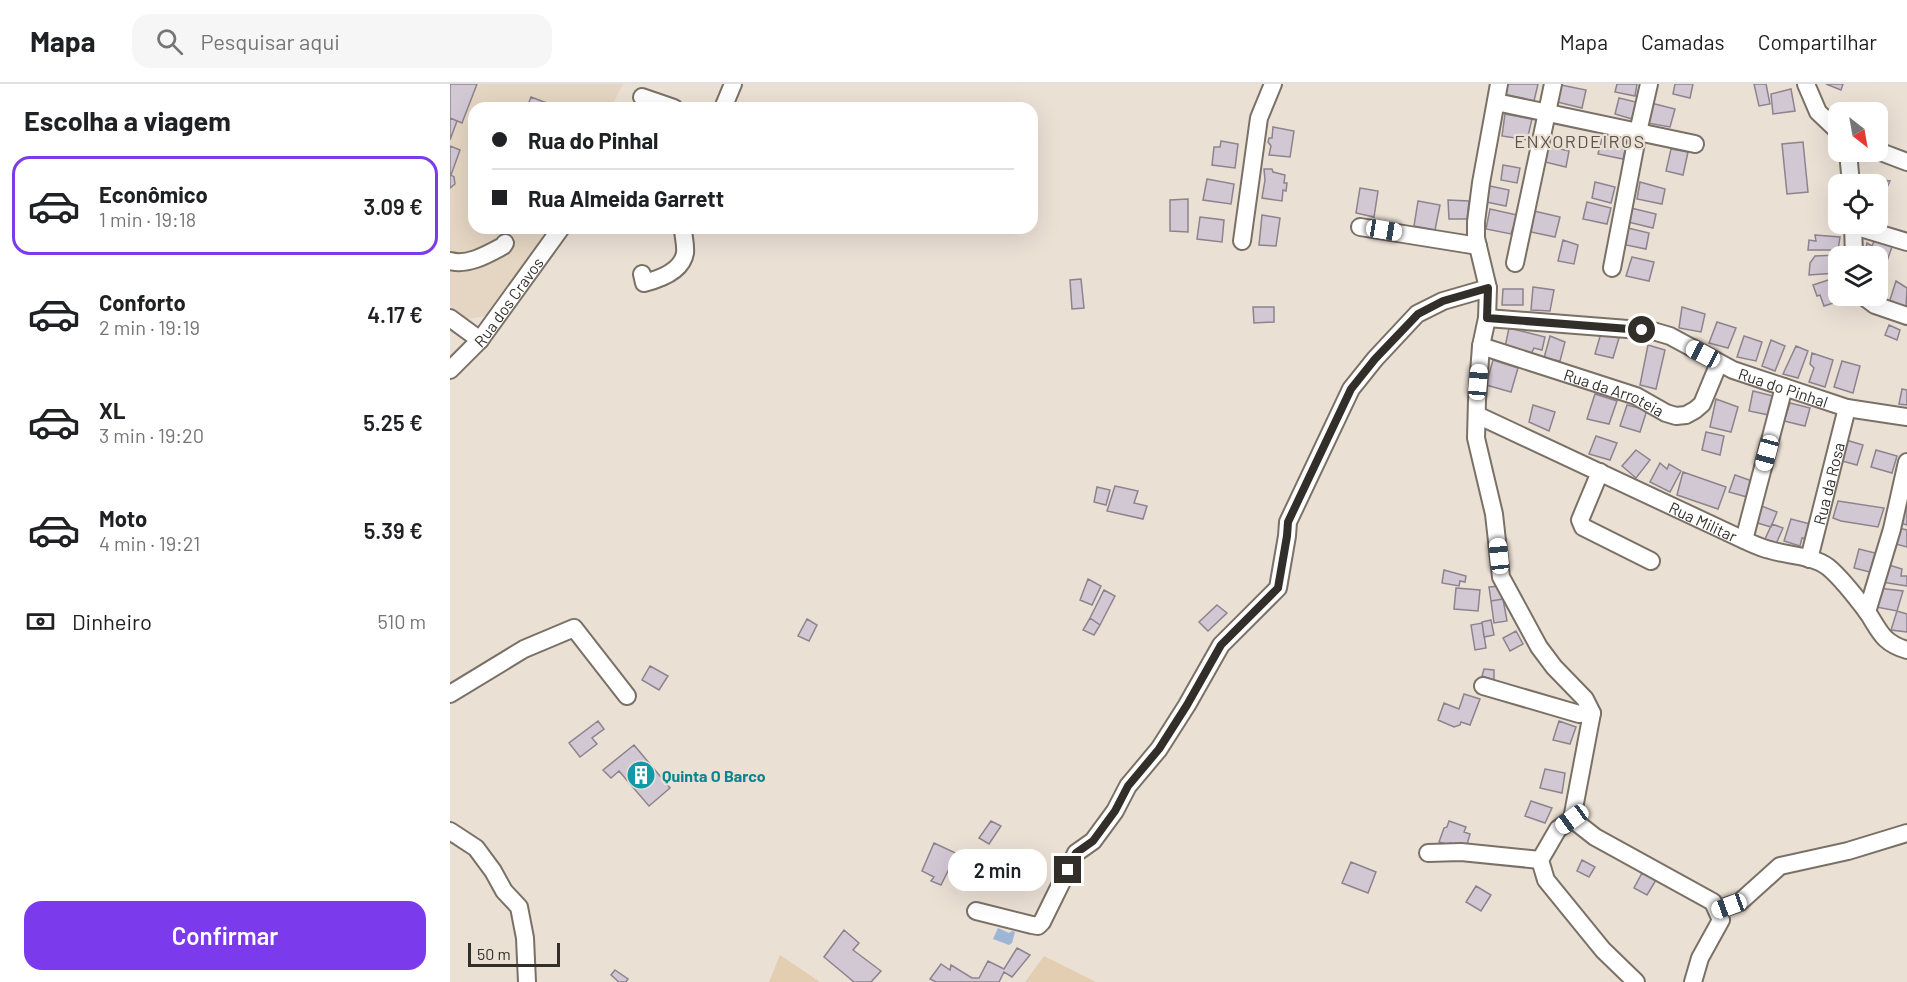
<!DOCTYPE html>
<html lang="pt">
<meta charset="utf-8">
<style>
body{margin:0;font-family:Barlow,sans-serif;background:#f6f6f6;color:#202124;height:100vh;display:flex;flex-direction:column;font-size:22px;white-space:nowrap}
*{box-sizing:border-box;margin:0}
p{font-size:20px;color:#757577}
.icon{flex:none;width:33px;height:33px;fill:none;stroke:currentColor;stroke-width:2;stroke-linecap:round;stroke-linejoin:round}
.map{position:relative;flex:1;overflow:hidden}
.side{display:flex;flex-direction:column;background:#fff;width:450px}
.side>*{flex:none}
.top-card{position:absolute;left:18px;top:18px;width:570px;height:132px;border-radius:18px;box-shadow:0 6px 24px #0002;display:grid;align-content:center;height:132px;padding:0 24px;background:#fff}
.needle{width:39px;rotate:149deg}
.controls{position:absolute;left:1378px;top:18px;display:grid;gap:12px}
.controls a{display:grid;place-items:center;width:60px;height:60px;border-radius:12px;background:#fff;box-shadow:0 6px 24px #0002;font-size:30px}
.scale{position:absolute;left:18px;bottom:15px;width:92px;box-sizing:border-box;padding-left:6px;border:3px solid #322f2a;border-top:0;font-size:16px;line-height:21px;white-space:nowrap;color:#322f2a;-webkit-text-stroke:4px #ebe0d4;paint-order:stroke}
.end{position:absolute;width:27px;height:27px;margin:-14px;border:8px solid #322f2a;background:#fff;box-shadow:0 0 0 3px #fff}
.from{border-radius:50%}
.bubble{position:absolute;height:42px;border-radius:18px;background:#fff;box-shadow:0 6px 24px #0002;font-size:20px;font-weight:600;line-height:42px;text-align:center}
.car{position:absolute;width:18px;height:36px;margin:-18px -9px;border-radius:8px;box-shadow:0 0 4px 2px #0007;background:linear-gradient(#fff 24%,#345 0 40%,#fff 0 76%,#345 0 86%,#fff 0)}
.top-card b{display:flex;align-items:center;gap:21px;height:57px;font-size:22px}
.top-card b+b{border-top:2px solid #e0e0e0}
.top-card i{width:15px;height:15px;background:#202124}
ul{padding:0;list-style:none}
li{display:flex;align-items:center;gap:18px;height:99px;margin:0 12px 9px;padding:0 12px;border:3px solid transparent;border-radius:18px}
li div{flex:1}
li b{display:block;font-size:22px}
li em{font-style:normal;font-weight:600}
li.selected{border-color:#7c3aed}
li>.icon{width:54px;height:54px;stroke-width:1.5}
h2{padding:0 24px;font-size:27px;line-height:72px}
.pay{display:flex;align-items:center;gap:15px;height:66px;padding:0 24px;font-size:22px}
.pay p{margin-inline-start:auto}
.button{display:flex;gap:12px;margin-top:auto;padding:12px 24px}
.button a{flex:1;height:69px;border-radius:18px;background:#7c3aed;color:#fff;font-size:24px;font-weight:600;line-height:69px;text-align:center}
header{display:flex;align-items:center;gap:36px;box-sizing:border-box;height:84px;padding:0 30px;background:#fff;border-bottom:2px solid #e0e0e0}
header strong{font-size:28px}
nav{display:flex;gap:33px;margin-inline-start:auto;font-size:21px}
.search{width:420px;height:54px;background:#f6f6f6;display:flex;align-items:center;gap:15px;box-sizing:border-box;padding:0 21px;border-radius:18px;color:#757577;font-size:22px}
main{display:flex;flex:1;min-height:0}
.map>svg:first-child{display:block}
.built{fill:#e5d6c3}
.green{fill:#e4ceb2}
.water{fill:#9db6d5}
.building{fill:#d2c8d4;stroke:#8c838e;stroke-width:1.5}
.lines{fill:none;stroke-linecap:round;stroke-linejoin:round}
.minor-casing{stroke:#7a7166;stroke-width:20}
.minor{stroke:#fff;stroke-width:16}
.route{stroke:#322f2a;stroke-width:8}
.labels{text-anchor:middle;dominant-baseline:central;stroke-width:4.5;stroke-linejoin:round;paint-order:stroke}
.street-label{font-size:16px;fill:#322f2a;stroke:#ebe0d4}
.culture-label{font-size:16px;font-weight:bold;fill:#0d838f;stroke:#ebe0d4;text-anchor:start}
.neighbourhood-label{font-size:18px;letter-spacing:1.5px;fill:#5c5349;stroke:#ebe0d4}
</style>
<header>
<strong>Mapa</strong>
<div class="search"><svg class="icon" aria-label="search" viewBox="0 0 24 24"><circle cx="10" cy="10" r="6"/><path d="M15 15l6 6"/></svg>Pesquisar aqui</div>
<nav><a>Mapa</a><a>Camadas</a><a>Compartilhar</a></nav>
</header>
<main>
<section class="side">
<h2>Escolha a viagem</h2>
<ul>
<li class="selected"><svg class="icon" aria-label="car" viewBox="0 0 24 24"><path d="M5 17H2v-5l4-1 3-4h7l3 4 3 1v5h-3M9 17h6M6 11h13"/><circle cx="7" cy="17" r="2"/><circle cx="17" cy="17" r="2"/></svg><div><b>Econômico</b><p>1 min · 19:18</p></div><em>3.09 €</em></li>
<li><svg class="icon" aria-label="car" viewBox="0 0 24 24"><path d="M5 17H2v-5l4-1 3-4h7l3 4 3 1v5h-3M9 17h6M6 11h13"/><circle cx="7" cy="17" r="2"/><circle cx="17" cy="17" r="2"/></svg><div><b>Conforto</b><p>2 min · 19:19</p></div><em>4.17 €</em></li>
<li><svg class="icon" aria-label="car" viewBox="0 0 24 24"><path d="M5 17H2v-5l4-1 3-4h7l3 4 3 1v5h-3M9 17h6M6 11h13"/><circle cx="7" cy="17" r="2"/><circle cx="17" cy="17" r="2"/></svg><div><b>XL</b><p>3 min · 19:20</p></div><em>5.25 €</em></li>
<li><svg class="icon" aria-label="car" viewBox="0 0 24 24"><path d="M5 17H2v-5l4-1 3-4h7l3 4 3 1v5h-3M9 17h6M6 11h13"/><circle cx="7" cy="17" r="2"/><circle cx="17" cy="17" r="2"/></svg><div><b>Moto</b><p>4 min · 19:21</p></div><em>5.39 €</em></li>
</ul>
<div class="pay"><svg class="icon" aria-label="cash" viewBox="0 0 24 24"><path d="M3 7h18v10H3z"/><circle cx="12" cy="12" r="2"/></svg>Dinheiro<p>510 m</p></div>
<div class="button"><a>Confirmar</a></div>
</section>
<div class="map">
<svg width="1457" height="898" viewBox="0 0 1457 898">
<rect width="100%" height="100%" fill="#ebe0d4"/>
<path class="built" d="M0,0H173L161,24H24V144H98L35,232L18,235L0,222Z"/>
<path class="green" d="M330,871L370,898H319Z
M594,872L646,898H575Z"/>
<path class="water" d="M548,844L559,849L562,847L565,848L562,859L559,861L543,855Z"/>
<path class="building" d="M0,0H27L12,39L0,34Z
M1056,0H1088L1084,17L1053,10Z
M1167,0H1187L1185,12L1165,8Z
M1225,0H1243L1240,14L1223,10Z
M1304,0H1316L1320,20L1309,22Z
M1376,0H1393L1391,6Z
M1111,1L1136,6L1132,24L1107,18Z
M1341,5L1345,27L1323,30L1321,10Z
M81,13L110,24H77Z
M1169,14L1186,18L1182,35L1165,30Z
M1201,19L1225,25L1220,43L1197,39Z
M1405,22L1416,28H1400Z
M1055,30L1082,35L1077,56L1052,52Z
M0,34L7,37L0,56Z
M823,43L844,47L840,73L819,71L821,62L818,58L819,54H822Z
M1152,54L1177,58L1173,75L1148,70Z
M771,57L788,60L785,84L762,81L764,63H770Z
M1353,58L1358,108L1337,110L1332,60Z
M0,62L10,66L1,91L4,93L5,100L0,104Z
M1098,62L1119,67L1116,83L1095,78Z
M1221,65L1238,68L1233,91L1216,87Z
M1053,81L1070,84L1067,99L1051,96Z
M814,85H822L823,88L835,91L834,99H837L836,107L833,106L832,117L812,114L815,96Z
M1414,94L1440,97L1434,110L1436,119H1430L1428,125V100H1412Z
M757,95L784,100L781,120L753,116Z
M1145,98L1165,103L1161,119L1142,114Z
M1190,98L1215,105L1212,120L1187,115Z
M1040,102L1059,106L1056,122L1036,118Z
M910,104L928,107L924,133L906,129Z
M738,115V148L720,147V116Z
M998,116L1019,117L1017,135H999Z
M968,117L990,121L985,146L964,142Z
M1137,118L1161,124L1157,140L1133,135Z
M1181,124L1206,130L1203,144L1178,138Z
M1040,125L1067,131L1061,150L1036,145Z
M1084,127L1110,133L1105,153L1081,148Z
M812,131L830,134L826,162L809,161Z
M750,133L774,136L772,158L747,155Z
M1178,144L1199,149L1196,165L1176,161Z
M1365,151L1390,153L1388,166H1358L1359,156L1366,157Z
M1425,155L1443,160L1437,177L1428,175V172H1414L1417,159L1422,162Z
M1113,156L1128,161L1124,180L1108,177Z
M1387,171V189L1359,191L1360,179L1365,172Z
M1182,173L1204,178L1199,197L1176,192Z
M1389,194V212H1401L1402,213L1374,222L1370,211L1367,212L1363,201L1378,196L1381,198Z
M631,195L634,224L622,225L620,196Z
M1446,197L1457,204L1456,223L1439,219Z
M1083,203L1104,206L1100,227L1081,226Z
M1053,205H1073V221H1052Z
M803,223H824V238L804,239Z
M1232,223L1255,230L1251,248L1229,244Z
M1267,238L1286,244L1278,264L1259,259Z
M1439,241L1450,246L1447,256L1435,251Z
M1059,244L1095,253L1092,266L1084,264L1081,270L1055,263Z
M1151,249L1169,254L1163,274L1145,270Z
M1100,252L1115,258L1110,277L1094,274Z
M1294,252L1312,258L1306,277L1287,273Z
M1321,256L1335,262L1325,287L1312,282Z
M1198,261L1215,266L1206,305L1190,301Z
M1346,262L1358,267L1348,294L1333,290Z
M1362,269L1383,276L1375,303L1359,298L1364,284L1360,280Z
M1043,276L1068,284L1061,308L1036,301Z
M1392,277L1410,282L1403,309L1384,303Z
M1452,305L1457,306V321L1449,320Z
M1303,307L1323,312L1319,331L1299,327Z
M1145,310L1167,317L1159,340L1137,335Z
M1266,315L1288,323L1281,348L1260,343Z
M1340,319L1360,324L1355,342L1334,337Z
M1083,321L1105,328L1099,347L1079,338Z
M1177,321L1197,326L1190,348L1170,342Z
M1256,348L1274,352L1270,371L1252,366Z
M1146,352L1167,359L1160,376L1139,370Z
M1396,356L1413,361L1407,381L1392,377Z
M1186,366L1200,376L1186,394L1172,382Z
M1426,366L1447,372L1442,389L1421,383Z
M1210,379L1217,385L1219,380L1231,387L1220,408L1200,398Z
M1233,388L1276,403L1268,425L1227,411Z
M1285,391L1302,397L1297,413L1279,408Z
M665,402L688,407L684,419L697,422L693,435L657,427Z
M647,403L660,406L656,421L644,418Z
M1388,417L1434,424L1428,443L1391,437L1383,434Z
M1309,421L1327,428L1321,443L1304,438Z
M1453,421L1457,422V441L1447,438Z
M1341,435L1360,440L1357,455L1352,454L1350,462L1334,457Z
M1322,440L1333,444L1326,460L1315,455Z
M1446,443L1457,446V463L1442,459Z
M1409,465L1425,469L1420,488L1404,484Z
M1436,480L1452,485L1451,492H1457V502L1431,498Z
M994,486L1016,492L1015,498L1010,497L1009,502L992,499Z
M638,495L651,502L642,521L630,516Z
M1052,502L1053,515L1041,517L1039,503Z
M1006,504L1030,506L1028,527L1004,525Z
M1428,504L1453,507L1447,527L1426,523Z
M654,506L665,512L650,541L640,534Z
M1053,515L1057,537L1044,539L1041,517Z
M767,521L777,529L758,547L749,538Z
M1447,527L1457,530V548L1441,546Z
M640,534L650,541L644,551L633,546Z
M357,535L367,541L359,557L348,552Z
M1041,536L1044,551L1034,553L1032,538Z
M1032,539L1036,564L1025,566L1021,541Z
M1066,547L1073,560L1060,567L1053,554Z
M200,582L218,592L209,606L192,596Z
M1034,585L1044,586V596L1032,592Z
M1014,610L1030,615L1020,641L1011,638L1010,641L1004,643L988,636L994,619L1009,625Z
M148,637L154,645L142,654L147,660L130,673L119,659Z
M1109,637L1126,643L1120,660L1103,656Z
M184,661L220,704L199,722L169,687L161,694L153,686Z
M1095,685L1115,689L1112,709L1090,704Z
M1081,717L1102,724L1095,739L1075,732Z
M541,737L551,742L539,760L529,754Z
M999,737L1016,743L1014,748L1020,750L1016,764L1000,759L999,761L989,758L994,744L997,743Z
M484,759L512,772L507,783L501,781L491,801L481,797L484,793L472,787Z
M1132,776L1145,783L1139,793L1127,787Z
M901,778L926,788L918,809L892,799Z
M1192,789L1206,796L1197,811L1184,804Z
M1026,802L1041,811L1031,827L1016,818Z
M394,846L409,859L403,866L431,887L421,898H404L374,873Z
M567,864L580,871L562,893L554,888L549,898H486L480,895L491,880L500,886L501,881L522,894H529L538,877L554,885Z
M165,886L178,895L176,898H169L161,891Z"/>
<g class="lines">
<g class="minor-casing">
<g id="minor">
<path d="M1049,0L1031,99L1026,138V154L1038,204L1037,234L1031,262L1027,316L1026,354L1044,430L1051,493L1089,563L1104,583L1135,615L1142,629L1122,735"/>
<path d="M1356,0L1368,28L1389,48"/>
<path d="M192,13L224,24"/>
<path d="M1046,18L1245,60"/>
<path d="M273,24L283,0"/>
<path d="M1428,67L1457,78"/>
<path d="M1398,68L1401,100"/>
<path d="M1403,140L1404,172"/>
<path d="M1404,142L1457,158"/>
<path d="M910,143L1028,162"/>
<path d="M792,157L809,34L823,0"/>
<path d="M0,177C18,182 38,170 53,162L55,159"/>
<path d="M1065,179L1103,0"/>
<path d="M1162,184L1188,48L1199,0"/>
<path d="M192,190L194,199C210,195 232,187 235,169C236,161 233,152 233,144"/>
<path d="M1413,212L1425,221L1457,232"/>
<path d="M0,234L30,256"/>
<path id="s1" d="M1037,234L1203,247L1220,252L1283,286L1397,324L1457,333"/>
<path id="s2" d="M1031,262L1186,312L1216,329L1226,332L1236,331L1245,326L1252,320L1269,279"/>
<path id="s3" d="M0,286L30,256L111,144"/>
<path id="s4" d="M1027,331L1294,456C1303,460 1311,464 1320,466C1339,472 1362,471 1378,483C1389,492 1409,517 1418,529C1430,548 1433,559 1457,566"/>
<path d="M1150,388L1130,436L1133,443L1201,477"/>
<path d="M1294,456L1334,303"/>
<path id="s5" d="M1359,475L1397,324"/>
<path d="M1417,528L1442,445L1457,378"/>
<path d="M1033,602L1129,630L1142,629"/>
<path d="M0,610L74,565L124,544L177,612"/>
<path d="M1122,735L1145,753L1263,818L1271,836L1250,874L1243,898"/>
<path d="M1122,735L1108,745L1090,776L1096,796L1153,866L1186,898"/>
<path d="M0,747L26,764L43,787L54,807L69,823L75,854L77,898"/>
<path d="M978,769L1011,768L1090,776"/>
<path d="M1267,826L1290,818L1330,782L1398,767L1457,749"/>
<path d="M526,827L582,841L588,842L592,838L626,769L643,757L665,727L678,702L709,665L737,621L771,561L828,504L837,452L838,438L901,305L925,275L967,230L993,217L1038,204"/>
</g>
</g>
<use href="#minor" class="minor"/>
</g>
<g class="lines">
<path class="route" d="M618,786L626,769L643,757L665,727L678,702L709,665L737,621L771,561L828,504L837,452L838,438L901,305L925,275L968,230L993,217L1038,204L1037,234L1192,246"/>
</g>
<defs>
<g id="building-disc" transform="scale(1.5)"><circle r="9.5" fill="#0f9aa8" stroke="#ebe0d4"/><path d="M-4-6H4V6H1V3H-1V6H-4ZM-2.5-4.3h1.7v1.8h-1.7ZM.8-4.3h1.7v1.8H.8ZM-2.5-1h1.7V.8h-1.7ZM.8-1h1.7V.8H.8Z" fill="#fff"/></g>
</defs>
<g fill-rule="evenodd">
<use href="#building-disc" x="191" y="691"/>
</g>
<g class="labels">
<g class="street-label">
<text stroke="none"><textPath href="#s3" startOffset="90">Rua dos Cravos</textPath></text>
<text stroke="none"><textPath href="#s1" startOffset="309">Rua do Pinhal</textPath></text>
<text stroke="none"><textPath href="#s2" startOffset="141">Rua da Arroteia</textPath></text>
<text stroke="none"><textPath href="#s5" startOffset="78">Rua da Rosa</textPath></text>
<text stroke="none"><textPath href="#s4" startOffset="250">Rua Militar</textPath></text>
</g>
<g class="culture-label">
<text x="212" y="691">Quinta O Barco</text>
</g>
<g class="neighbourhood-label">
<text x="1130" y="57">ENXORDEIROS</text>
</g>
</g>
</svg>
<div class="controls">
<a><svg class="needle" viewBox="-14 -14 28 28"><path d="M0-13l5 13h-10z" fill="#e53935"/><path d="M0 13l5-13h-10z" fill="#757577"/></svg></a>
<a><svg class="icon" aria-label="locate" viewBox="0 0 24 24"><circle cx="12" cy="12" r="6"/><path d="M12 2v4M12 18v4M2 12h4M18 12h4"/></svg></a>
<a><svg class="icon" aria-label="layers" viewBox="0 0 24 24"><path d="M12 4l9 5-9 5-9-5zM3 14l9 5 9-5"/></svg></a>
</div>
<div class="scale">50 m</div>
<i class="end from" style="left:1192px;top:246px"></i>
<i class="end" style="left:618px;top:786px"></i>
<div class="bubble" style="left:498px;top:765px;width:99px">2 min</div>
<i class="car" style="left:934px;top:146px;rotate:99deg"></i>
<i class="car" style="left:1253px;top:270px;rotate:298deg"></i>
<i class="car" style="left:1028px;top:298px;rotate:5deg"></i>
<i class="car" style="left:1317px;top:369px;rotate:195deg"></i>
<i class="car" style="left:1049px;top:472px;rotate:354deg"></i>
<i class="car" style="left:1122px;top:735px;rotate:234deg"></i>
<i class="car" style="left:1279px;top:822px;rotate:250deg"></i>
<div class="top-card">
<b><i class="from"></i>Rua do Pinhal</b>
<b><i></i>Rua Almeida Garrett</b>
</div>
</div>
</main>
